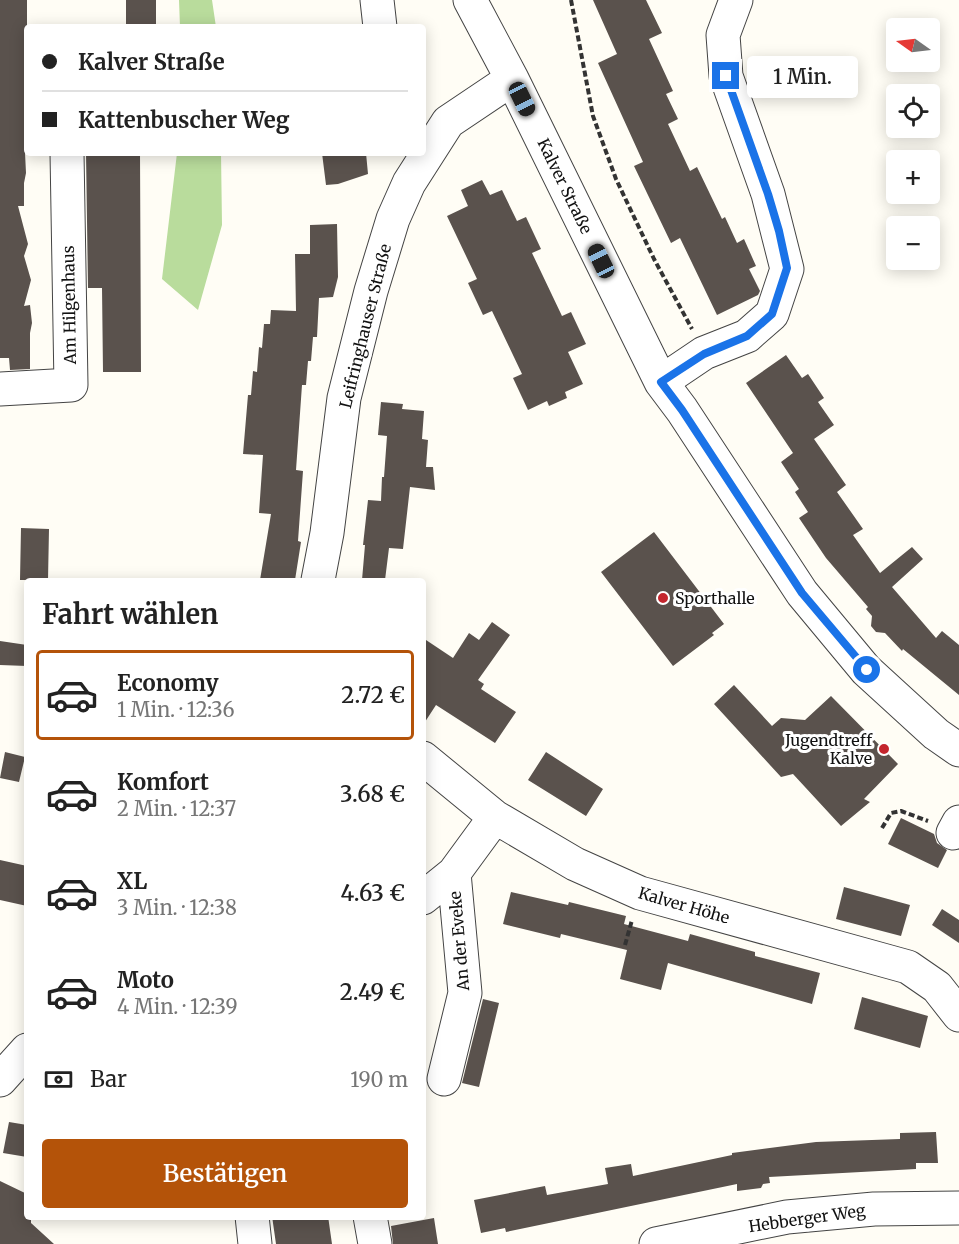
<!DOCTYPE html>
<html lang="de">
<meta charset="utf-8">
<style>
body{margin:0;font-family:Merriweather,serif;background:#f2f2f2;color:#222;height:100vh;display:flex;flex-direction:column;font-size:22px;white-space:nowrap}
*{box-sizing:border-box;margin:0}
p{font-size:20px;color:#767676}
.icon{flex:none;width:33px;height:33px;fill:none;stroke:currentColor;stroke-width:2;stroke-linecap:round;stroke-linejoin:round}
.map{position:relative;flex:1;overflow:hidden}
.side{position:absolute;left:24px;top:578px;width:402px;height:642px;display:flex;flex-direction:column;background:#fff;border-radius:6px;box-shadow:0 3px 15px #0003}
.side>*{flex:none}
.top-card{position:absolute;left:24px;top:24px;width:402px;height:132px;border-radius:6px;box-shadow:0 3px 15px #0003;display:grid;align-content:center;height:132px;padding:0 18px;background:#fff}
.needle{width:39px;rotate:284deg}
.controls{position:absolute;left:886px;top:18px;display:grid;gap:12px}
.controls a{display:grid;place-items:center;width:54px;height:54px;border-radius:6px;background:#fff;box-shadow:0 3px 15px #0003;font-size:30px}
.end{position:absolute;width:27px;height:27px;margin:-14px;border:8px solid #1a73e8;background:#fff;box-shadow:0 0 0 3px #fff}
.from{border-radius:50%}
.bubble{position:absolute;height:42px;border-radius:6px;background:#fff;box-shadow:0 3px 15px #0003;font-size:20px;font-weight:600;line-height:42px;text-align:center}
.car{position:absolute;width:18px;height:36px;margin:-18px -9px;border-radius:8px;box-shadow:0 0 4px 2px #0007;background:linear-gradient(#222 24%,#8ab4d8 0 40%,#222 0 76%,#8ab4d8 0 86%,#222 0)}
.top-card b{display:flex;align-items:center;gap:21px;height:57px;font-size:22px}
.top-card b+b{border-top:2px solid #e0e0e0}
.top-card i{width:15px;height:15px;background:#222}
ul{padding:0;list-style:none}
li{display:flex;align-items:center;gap:18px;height:90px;margin:0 12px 9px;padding:0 6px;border:3px solid transparent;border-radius:6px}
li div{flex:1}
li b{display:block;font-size:22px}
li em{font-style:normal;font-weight:600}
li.current{border-color:#b45309}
li>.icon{width:54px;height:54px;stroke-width:1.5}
h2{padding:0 18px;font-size:27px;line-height:72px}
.pay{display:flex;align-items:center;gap:15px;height:66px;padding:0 18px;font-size:22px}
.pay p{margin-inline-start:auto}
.button{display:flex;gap:12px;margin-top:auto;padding:12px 18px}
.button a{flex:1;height:69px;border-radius:6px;background:#b45309;color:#fff;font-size:24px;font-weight:600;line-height:69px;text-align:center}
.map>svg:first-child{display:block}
.forest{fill:#b9dc9c}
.building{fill:#5a524d}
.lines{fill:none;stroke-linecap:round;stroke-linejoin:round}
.minor-casing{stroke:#444;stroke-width:35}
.path{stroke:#333;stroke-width:4;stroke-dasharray:6 3;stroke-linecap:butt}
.minor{stroke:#fff;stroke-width:33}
.route{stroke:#1a73e8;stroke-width:8}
.poi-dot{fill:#c4262e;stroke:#fff;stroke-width:2}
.labels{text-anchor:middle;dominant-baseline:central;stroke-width:6;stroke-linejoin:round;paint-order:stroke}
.street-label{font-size:16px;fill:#111;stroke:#fff}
.poi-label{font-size:16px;fill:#111;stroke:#fff;text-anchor:start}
</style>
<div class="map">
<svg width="959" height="1244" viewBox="0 0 959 1244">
<rect width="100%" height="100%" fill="#fffdf5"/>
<path class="forest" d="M179,0H212L216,27H180Z
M177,153H221L222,225L198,310L162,279Z"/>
<path class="building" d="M0,0H27V119L24,132L26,173L24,183V206H18L28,244L24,256L31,280L24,306L30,305L32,323L30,333V369L10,370L9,358H0Z
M126,0H156V27H126Z
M593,0H646L662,33L649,39L673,91L666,94L678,119L668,124L690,171L697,167L722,219L725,217L737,243L744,239L756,266L749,269L760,291L758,295L717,315L680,238L671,243L634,166L643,162L598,63L617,54Z
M86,153H140L141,372H103L102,288H88Z
M322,153H366L368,174L338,184L326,185Z
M482,180L490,195L502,190L517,221L526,217L541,249L532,253L562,316L571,312L586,344L568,352L583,384L565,392L567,398L549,406L547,401L528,410L513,378L522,374L492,311L483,315L468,283L477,279L447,216L468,206L461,190Z
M337,224L338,277L333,297L319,298L317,337H313L311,361H308L306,385H302L296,470L303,471L298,541L301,542L295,580H260L271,514L259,513L263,455L243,454L248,395H251L253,371L257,372L259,347L262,348L264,324H270L271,310L296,311L295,254H310V225Z
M786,355L802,378L808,374L824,398L818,402L834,425L814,439L846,485L837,492L863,529L853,535L880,573L912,547L923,559L892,587L936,638L942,631L959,645V695L903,649L902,651L885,633L876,632L871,626L872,616L866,609L868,607L826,558L799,518L808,512L795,492L799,489L781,462L793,453L746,383Z
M381,402L403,404L402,409L424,411L422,439L428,440L426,467H433L435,490L410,487L403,549L389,548L385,580H362L365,545H363L368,500L381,501L382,477H384L387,436L378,435Z
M21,528L49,529L48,580H20Z
M654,532L724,624L712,633L714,635L673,666L601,572Z
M492,622L510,635L478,680L484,684L481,689L516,712L495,743L436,705L423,725V638L453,658L469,633L479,640Z
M0,641L27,645V666L0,665Z
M734,685L772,726L781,718L805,720L831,696L898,764L864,799L870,802L841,826L793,774L781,777L714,704Z
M5,752L25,757L19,782L0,778Z
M546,752L603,789L586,816L528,780Z
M901,818L934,834L937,843L947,850L938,868L888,844Z
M0,860L27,866V906L0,900Z
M844,887L910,905L901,936L836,919Z
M511,892L568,905L569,902L626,916L624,924L688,941L690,934L755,952V956L820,973L812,1004L668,963L661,990L620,979L627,950L561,934L560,938L503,924Z
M942,909L959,920V943L932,925Z
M862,997L928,1016L920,1048L854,1029Z
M483,999L499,1003L479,1087L462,1083Z
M9,1122L27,1125V1157L3,1153Z
M936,1132L938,1163H916V1169L769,1177L770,1183L763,1184L761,1188L737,1191V1184L506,1232L505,1228L481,1233L474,1200L545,1186L547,1195L608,1184L605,1168L631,1164L633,1176L732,1155V1153L816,1142L900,1139V1133Z
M0,1181L27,1194V1216H31V1223L54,1244H0Z
M272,1216H328L332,1244H276Z
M434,1218L438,1244H393L391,1226Z"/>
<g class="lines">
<g class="minor-casing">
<path id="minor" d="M377,0L380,27
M470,0L512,79L661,382L682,410L802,593L866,670L936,734L959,750
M661,382L704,353L747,336L772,314L787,269L768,194L726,76L723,35L736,0
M0,389L71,385L67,153
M318,580L327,533L344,398L371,291L393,219L409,183L448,122L512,79
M423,758L495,817L575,864L640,893L908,967L937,987L959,1015
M953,833L959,822
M423,898L454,873L495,817
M444,1079L465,993L454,873
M0,1080L27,1050
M252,1216L255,1244
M370,1216L375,1244
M656,1244L787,1217L874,1209L959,1208"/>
</g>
<path class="path" d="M571,0L593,116L616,179L654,259L692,329
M882,828L891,813L901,811L928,821
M625,945L632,920"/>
<use href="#minor" class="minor"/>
</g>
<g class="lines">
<path class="route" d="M726,76L768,194L779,231L787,268L772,314L747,336L704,354L661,382L682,410L802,593L867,670"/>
</g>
<g class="poi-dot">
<circle cx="663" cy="598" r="6"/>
<circle cx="884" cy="749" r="6"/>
</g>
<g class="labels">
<g class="street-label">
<text transform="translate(565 186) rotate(64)">Kalver Straße</text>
<text transform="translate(69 305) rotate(-91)">Am Hilgenhaus</text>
<text transform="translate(365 326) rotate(-76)">Leifringhauser Straße</text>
<text transform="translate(684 905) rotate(16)">Kalver Höhe</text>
<text transform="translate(459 941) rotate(-95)">An der Eveke</text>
<text transform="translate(807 1218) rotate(-8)">Hebberger Weg</text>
</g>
<g class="poi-label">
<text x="675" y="598">Sporthalle</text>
<text x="872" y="740" text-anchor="end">Jugendtreff<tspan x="872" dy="18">Kalve</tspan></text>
</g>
</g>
</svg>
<div class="controls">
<a><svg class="needle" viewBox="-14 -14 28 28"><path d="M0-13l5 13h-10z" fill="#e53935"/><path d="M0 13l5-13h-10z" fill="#767676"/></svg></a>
<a><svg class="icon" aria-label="locate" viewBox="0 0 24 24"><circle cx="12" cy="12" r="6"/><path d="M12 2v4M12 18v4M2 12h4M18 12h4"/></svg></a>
<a>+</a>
<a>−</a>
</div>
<i class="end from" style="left:867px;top:670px"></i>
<i class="end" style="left:726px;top:76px"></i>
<div class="bubble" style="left:747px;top:56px;width:111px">1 Min.</div>
<i class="car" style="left:522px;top:99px;rotate:154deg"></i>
<i class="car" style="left:601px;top:261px;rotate:334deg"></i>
<div class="top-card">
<b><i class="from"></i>Kalver Straße</b>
<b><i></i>Kattenbuscher Weg</b>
</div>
<section class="side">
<h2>Fahrt wählen</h2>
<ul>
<li class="current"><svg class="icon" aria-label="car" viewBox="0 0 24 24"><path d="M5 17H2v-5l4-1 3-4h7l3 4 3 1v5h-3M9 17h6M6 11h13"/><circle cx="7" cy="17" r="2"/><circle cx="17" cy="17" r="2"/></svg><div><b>Economy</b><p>1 Min. · 12:36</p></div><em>2.72 €</em></li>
<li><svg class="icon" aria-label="car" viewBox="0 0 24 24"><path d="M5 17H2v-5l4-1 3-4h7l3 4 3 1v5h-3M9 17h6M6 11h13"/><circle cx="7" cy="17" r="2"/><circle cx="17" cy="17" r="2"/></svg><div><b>Komfort</b><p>2 Min. · 12:37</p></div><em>3.68 €</em></li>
<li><svg class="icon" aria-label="car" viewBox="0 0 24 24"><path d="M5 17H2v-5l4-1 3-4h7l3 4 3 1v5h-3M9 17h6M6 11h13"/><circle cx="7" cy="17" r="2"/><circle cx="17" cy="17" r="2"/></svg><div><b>XL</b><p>3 Min. · 12:38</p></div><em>4.63 €</em></li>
<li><svg class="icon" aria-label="car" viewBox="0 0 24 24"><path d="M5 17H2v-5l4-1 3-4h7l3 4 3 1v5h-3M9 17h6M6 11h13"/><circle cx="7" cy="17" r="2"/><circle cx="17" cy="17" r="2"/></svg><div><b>Moto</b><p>4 Min. · 12:39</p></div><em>2.49 €</em></li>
</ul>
<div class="pay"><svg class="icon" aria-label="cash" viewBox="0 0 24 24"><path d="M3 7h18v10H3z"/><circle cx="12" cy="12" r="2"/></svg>Bar<p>190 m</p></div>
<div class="button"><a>Bestätigen</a></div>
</section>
</div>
